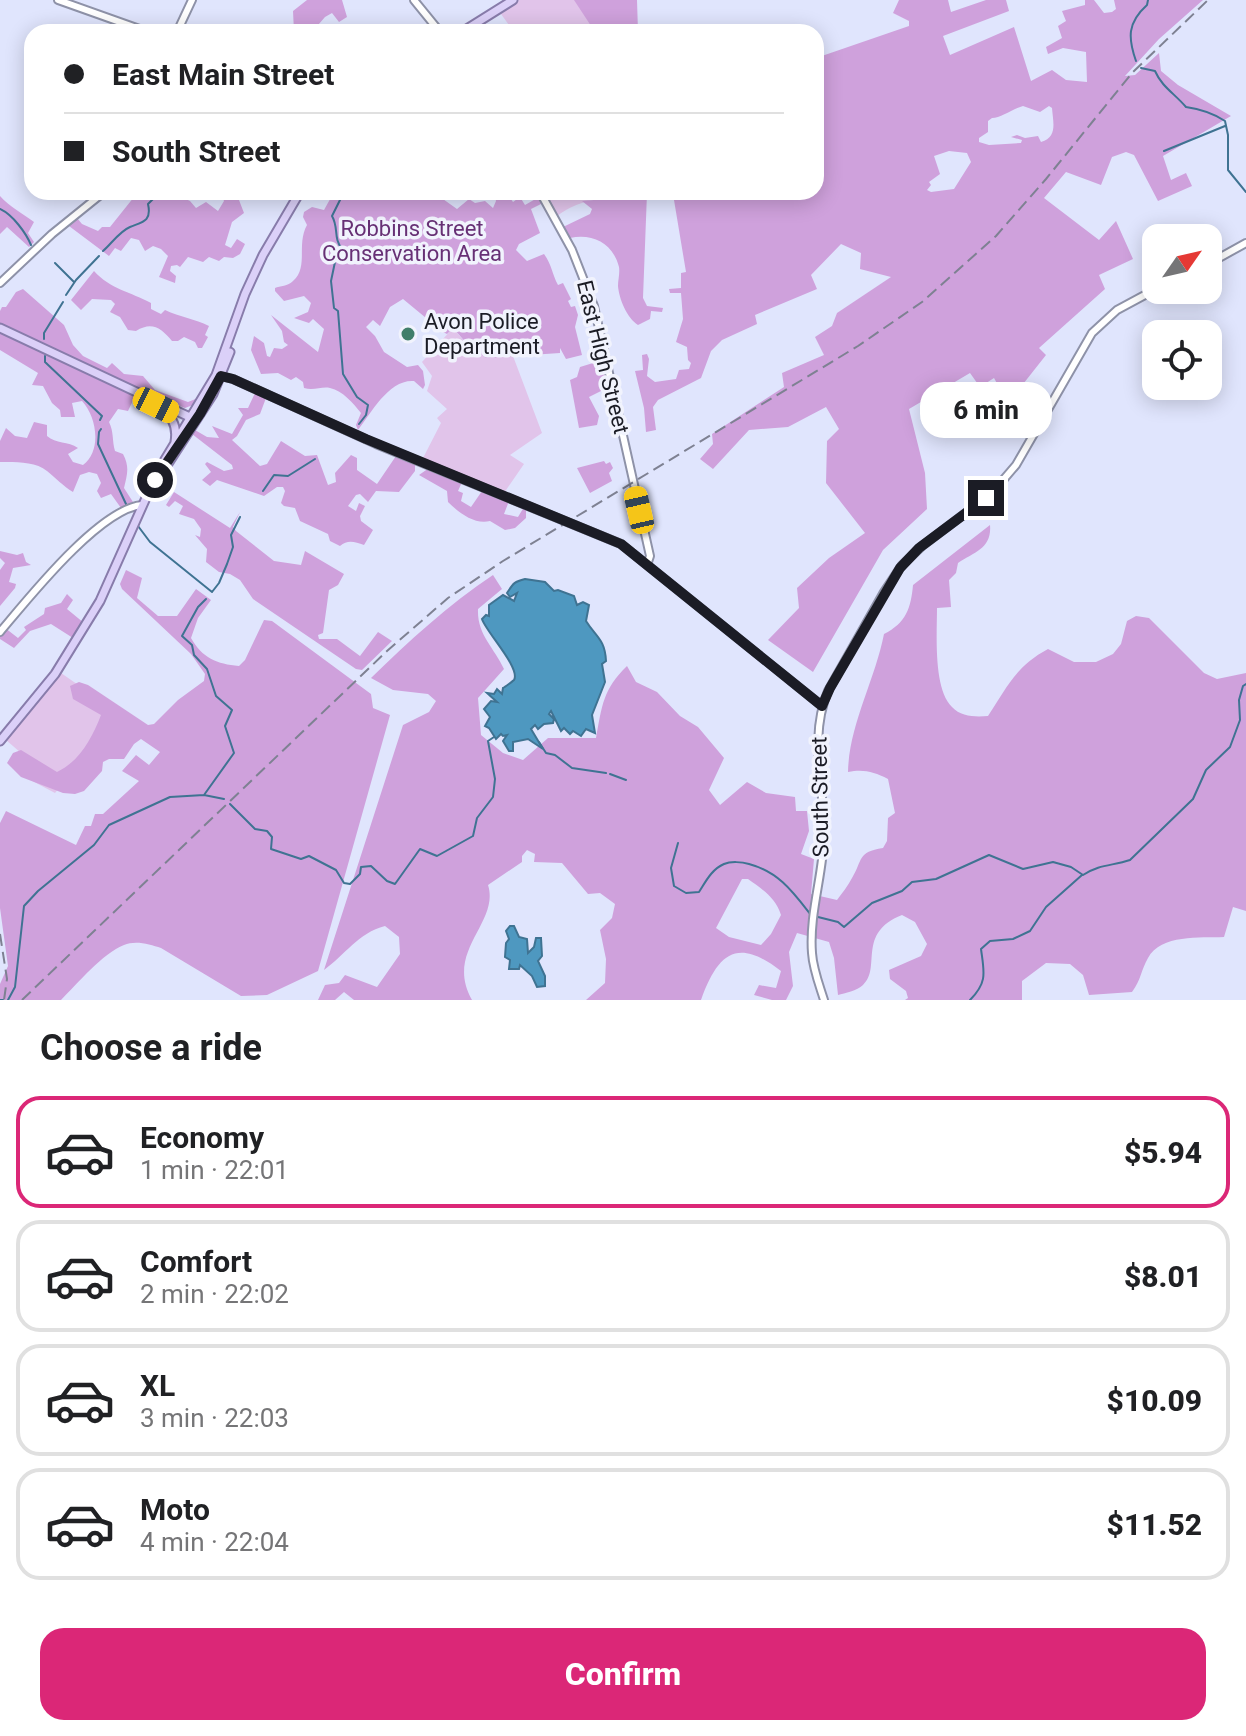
<!DOCTYPE html>
<meta charset="utf-8">
<style>
body{margin:0;font-family:Roboto,sans-serif;background:#f6f6f6;color:#202124;height:100vh;display:flex;flex-direction:column;font-size:30px;white-space:nowrap}
*{box-sizing:border-box;margin:0}
p{font-size:26px;color:#757577}
.icon{flex:none;width:44px;height:44px;fill:none;stroke:currentColor;stroke-width:2;stroke-linecap:round;stroke-linejoin:round}
.map{position:relative;height:1000px;overflow:hidden}
.sheet{display:flex;flex-direction:column;background:#fff;flex:1}
.sheet>*{flex:none}
.top-card{position:absolute;left:24px;top:24px;width:800px;height:176px;border-radius:24px;box-shadow:0 4px 20px #0003;display:grid;align-content:center;height:176px;padding:0 40px;background:#fff}
.needle{width:52px;rotate:56deg}
.fabs{position:absolute;left:1142px;top:224px;display:grid;gap:16px}
.fabs a{display:grid;place-items:center;width:80px;height:80px;border-radius:16px;background:#fff;box-shadow:0 4px 20px #0003;font-size:40px}
.end{position:absolute;width:36px;height:36px;margin:-18px;border:10px solid #1b1c25;background:#fff;box-shadow:0 0 0 4px #fff}
.from{border-radius:50%}
.bubble{position:absolute;height:56px;border-radius:24px;background:#fff;box-shadow:0 4px 20px #0003;font-size:26px;font-weight:800;line-height:56px;text-align:center}
.car{position:absolute;width:24px;height:48px;margin:-24px -12px;border-radius:10px;box-shadow:0 0 6px 2px #0007;background:linear-gradient(#f5c518 24%,#345 0 40%,#f5c518 0 76%,#345 0 86%,#f5c518 0)}
.top-card b{display:flex;align-items:center;gap:28px;height:76px;font-size:30px}
.top-card b+b{border-top:2px solid #e0e0e0}
.top-card i{width:20px;height:20px;background:#202124}
ul{padding:0;list-style:none}
li{display:flex;align-items:center;gap:24px;height:112px;margin:0 16px 12px;padding:0 24px;border:4px solid #e0e0e0;border-radius:24px}
li div{flex:1}
li b{display:block;font-size:30px}
li em{font-style:normal;font-weight:800}
li.current{border-color:#db2777}
li>.icon{width:72px;height:72px;stroke-width:1.5}
h2{padding:0 40px;font-size:36px;line-height:96px}
.button{display:flex;gap:16px;margin-top:auto;padding:16px 40px}
.button a{flex:1;height:92px;border-radius:24px;background:#db2777;color:#fff;font-size:32px;font-weight:800;line-height:92px;text-align:center}
.map>svg:first-child{display:block}
.green{fill:#e1c4ea}
.forest{fill:#cfa1dc;fill-rule:evenodd}
.water{fill:#4e98c0;stroke:#3f7392;stroke-width:2}
.lines{fill:none;stroke-linecap:round;stroke-linejoin:round}
.stream{stroke:#3f7392;stroke-width:2}
.secondary-casing{stroke:#8e92a8;stroke-width:10}
.primary-casing{stroke:#887cab;stroke-width:11}
.secondary{stroke:#fff;stroke-width:6}
.primary{stroke:#dbd0f8;stroke-width:7}
.rail{stroke:#7e8192;stroke-width:2;stroke-dasharray:12 6;stroke-linecap:butt}
.route{stroke:#1b1c25;stroke-width:10}
.poi-dot{fill:#407e6a;stroke:#f1f3fd;stroke-width:3}
.labels{text-anchor:middle;dominant-baseline:central;stroke-width:7;stroke-linejoin:round;paint-order:stroke}
.park-label{font-size:22px;fill:#673075;stroke:#f1f3fd}
.poi-label{font-size:22px;fill:#1b1c25;stroke:#f1f3fd;text-anchor:start}
.street-label{font-size:22px;fill:#1b1c25;stroke:#f1f3fd}
</style>
<div class="map">
<svg width="1246" height="1000" viewBox="0 0 1246 1000">
<rect width="100%" height="100%" fill="#e0e5fd"/>
<path class="green" d="M519,0H575L596,32H514L501,14Z
M551,192H640V196C610,197 582,197 557,216L545,196Z
M453,328C475,354 478,358 513,356L542,433L510,455L524,464L504,493L422,460L441,423L437,418L447,409L427,391L432,376L422,362Z
M61,673L120,714L55,793L21,775L28,759L6,740Z"/>
<path class="forest" d="M307,0H342L347,17L339,22L332,13L325,17L312,32H294L293,11Z
M574,0H637L638,32H595Z
M899,0H948L951,12L986,0H1006L1009,11L943,36L950,55L1014,27L1031,81L1052,70L1066,80L1087,82L1086,52L1063,48L1048,54L1046,47L1062,38L1058,26L1066,21L1062,11L1085,5V0H1094L1104,13L1112,12L1116,9L1114,0H1203L1159,39L1125,76L1135,75L1159,53L1161,71L1178,85L1231,116L1163,156L1171,180L1186,173L1192,186L1158,201L1134,155L1126,152L1112,157L1101,185L1066,172L1044,198L1099,240L1116,221L1133,259L1099,275L1105,289L1039,348L1046,355L1008,403L994,378L980,387L970,373L909,409L925,473L927,509L883,550L813,672L768,640L799,608L797,588L829,558L865,533L826,483L827,441L839,429L826,407L788,427L749,430L713,469L700,459L713,444L712,434L784,387L782,373L824,355L815,337L832,326L837,313L891,277L860,269L861,253L841,244L811,275L817,289L755,315L757,324L722,340L711,351L701,378L658,400L653,407L656,430L646,432L644,408L635,371L643,370L642,355L647,354L649,359L647,376L655,382L676,379L679,370L689,369L691,363L688,360L687,347L676,342L683,319L681,293H670L669,289L681,288V273L686,272L673,194L647,193L643,298L647,306L663,308L662,312L651,311L650,319L638,325C627,318 619,299 618,286C618,280 620,273 619,267C613,243 592,233 570,238L563,227L590,214L592,209L582,201L639,196L640,192H816V58L909,26V21L893,13ZM1023,106L1040,112L1049,106L1052,108C1053,122 1058,137 1041,142L1038,136L1025,138L1017,135L1011,137L1022,140L1021,143L989,145L979,142V138L988,132V121L992,118C1001,118 1012,109 1023,106ZM949,151L967,153L971,162L954,189L931,192L927,190L931,185L929,182L940,174L934,156Z
M138,192H178L177,195L190,201L196,208L206,202L218,211L224,201L220,192H245L239,200L244,213L232,222L225,245L231,248L237,239L245,244L240,254L233,258L224,257L219,261L209,257L203,262L188,257L180,267L177,265L171,266L170,271L176,276L175,283L159,277L168,256L161,249L153,246L145,251L139,240L131,238L121,251L115,248L109,256L69,226L77,218L82,224L98,231L102,227H110Z
M334,192H433L457,209L469,199L475,203L485,201L493,208L496,201L494,192H506L513,202L520,197L525,205L539,197L543,203L531,209L540,233L519,244L516,250L527,261L544,254C552,265 552,274 558,285L563,283L571,299L568,301L571,307L575,306L578,315L575,327L582,355L566,359L560,348V353L486,358L469,346L453,328L447,334L443,332L403,299L390,307L380,326L373,320L366,327L375,336L384,352L407,367L418,365L423,371L425,385L423,389L414,381C389,379 371,413 358,430L356,425L361,413C353,403 343,391 330,388C322,386 314,391 304,388L303,382L296,377L291,380L278,373L261,374L251,350L254,336L264,343L267,356L270,357L274,348L282,349L288,345L284,342L282,331L271,315L318,352L324,329L313,319L309,323L294,318L308,312L311,303L304,296L284,301L275,291V288C280,286 288,286 293,281C309,267 296,245 307,225L303,217L304,212L312,207L324,210Z
M0,196C10,207 22,213 34,222L28,233L34,242L29,247L7,227L0,234Z
M94,271C110,289 131,292 151,303V309L161,314L165,310C180,317 195,319 209,326L205,335L208,337L202,348H198L195,342L184,337L178,341H172C161,328 152,321 136,331L128,330L120,317L110,312L115,304L111,300L92,299L81,310L71,300Z
M23,289L64,325L73,345L83,356L107,368L112,363L124,374L143,376L155,390L188,402L198,398L193,405L185,408L138,390L128,411L118,409L109,422C114,432 112,441 115,451L123,454C130,467 127,475 124,488L133,502L121,508L111,494L101,498L97,491L101,483L97,474L89,472L80,475L73,492C63,486 56,478 47,471C35,461 14,462 0,462V441L6,428L15,436L27,438L34,422L47,425V436C56,444 68,441 78,448L68,454L73,462L83,465C102,451 97,417 82,401L72,403L75,417H61L60,410L52,403L43,386L32,385L38,373L0,350V311L2,307H6L16,292Z
M603,360L609,387L589,397L599,416L597,425L579,428L570,380L577,377L580,367Z
M255,393L266,398L260,414L246,420L237,436L232,440L260,466L267,464L281,441L305,456L317,455L328,485L336,482L335,473L351,455L357,458V470L377,484L396,456L415,463V471L399,492L376,491L368,502L360,494L356,495L348,506L356,511L359,503L365,506L360,516L361,521L373,530L364,545C355,542 348,539 340,546L330,541L328,534L300,521L295,508L284,506L281,503L285,491L283,487H277L264,496L217,480L210,486L202,480L211,472L205,464L207,462L224,471L233,469L232,465L192,434L195,430L207,437L219,438L212,426L232,434L243,415L238,408H248Z
M604,461L606,464L610,462L613,468L609,473L612,481L590,493L577,468Z
M429,468L462,482L458,491L463,493L461,501L471,507L482,491L509,501L504,514L518,517L524,507L526,509V518L515,528L505,530L490,521C475,525 459,513 448,502L447,491L419,475Z
M174,492L230,528L240,512L233,527L236,531L274,561L301,565L305,551L344,574L338,585L329,590L323,633L318,635L319,639H337L360,656L378,632L392,641L362,670L356,669L253,599L240,580L230,574L219,572L206,562L207,549L195,535L200,537L201,529L194,519L179,514L183,506L175,501L169,507L166,505Z
M990,525C992,548 975,552 958,563L956,573L949,580L951,607L937,608C937,633 933,689 952,707C961,717 976,717 988,716C1007,687 1016,666 1048,649L1074,662H1096L1113,654L1121,644L1127,621L1136,616L1149,618L1204,673L1217,679L1246,673V911L1233,907L1224,937C1200,938 1161,934 1148,958C1141,970 1141,980 1132,992L1089,995L1083,975L1070,964L1046,963L1022,981V1000H905L908,998L906,991L890,979L889,970L921,956L927,944L915,922L902,915C856,933 882,968 863,985C857,991 845,993 838,995L834,958L829,942L797,933L789,952L793,986L786,1000H772L754,995L759,985L776,988L781,971C737,937 718,953 701,1000H586L605,983L606,959L600,930L612,918L615,904L600,893L588,894L562,863L534,862L535,854L527,850L522,856V862L488,885C500,923 444,951 472,1000H354L344,992L335,1000H318L325,985L339,983L345,975L377,987L400,954L399,937L385,926C358,933 345,955 324,970L403,725L429,712L436,701L428,694L393,690L371,678C409,641 448,605 493,575L502,589L478,609C477,635 494,647 504,669L478,698L481,735L503,753L523,760L548,738H596C602,706 603,689 627,666L636,682L657,692L680,716L698,727L724,758L709,790L720,805L747,782L766,793L795,797L796,811H807L809,831L801,854L814,859L811,894L837,900C842,893 848,886 852,878C863,860 857,852 883,848L887,841L888,818L895,813L888,779C874,772 864,769 848,772C849,725 875,680 884,634C906,623 911,608 913,585ZM742,879H748C762,889 776,898 781,915L771,934L761,945L729,937L716,928Z
M0,551L17,555L23,553L26,562L31,565L13,568L9,582L16,584L15,588L0,606V570L5,563L0,558Z
M126,570L142,578L137,598L158,616H177L196,589L211,600L198,618L191,638C202,658 217,664 239,666L245,660L264,620L272,621L371,694L373,708L390,715L318,971L267,995L241,996L161,948C150,944 135,940 124,945C103,953 77,984 61,1000H0V984L8,966L0,908V823L6,811L76,845L85,826H91L95,814H103L139,781L122,771L136,755L149,765L160,752L141,739L134,744L124,759H109L103,762L102,771L84,791L75,794L63,793L21,777L7,763L13,753L21,750L57,772C80,761 92,738 101,715L73,699L70,686L79,682L88,685L148,725L154,724L178,700L204,681L205,674L191,654L122,589L120,584Z
M67,594L73,600L67,609L84,623L73,638L51,624L30,631L14,648L0,639V624L18,638L26,630L24,627L44,614L45,608L61,603Z"/>
<path class="water" d="M525,579L545,582L554,591L558,590L574,596L577,605L583,602L589,605L586,621C596,637 605,639 606,661L602,664L605,682L592,715L595,733L586,729L581,736L573,731L570,734L564,728L561,731L551,711L549,714L554,719L553,723L544,724L538,729L535,725L531,729L543,749L528,739L513,742V751H509L503,741L507,735L503,736L501,734L496,739L489,728L485,726L490,717L484,709L491,701L497,702L487,693L494,694L497,689L502,694L503,688C505,687 513,681 514,680C521,668 486,632 482,619L486,615L489,616V605L503,595L514,601L517,593L510,597L507,593C513,584 513,582 525,579Z
M510,926H514L519,937L527,939L528,953L534,947L536,938H541L542,956L538,961L545,976V986L537,987L532,976L520,965L519,969H509L510,960L505,957L506,943L509,939L506,931Z"/>
<g class="lines">
<path class="stream" d="M1136,61C1128,38 1127,23 1147,5L1148,0
M1141,68L1155,71C1162,87 1174,93 1186,107C1200,109 1213,113 1225,121L1228,135V170L1246,192
M1164,151L1225,126
M0,209C13,215 26,233 31,245
M103,251C111,244 120,231 130,227C142,222 152,222 148,204L160,192
M340,255L342,249C333,238 339,228 332,216L344,192
M335,262L331,281L334,308L338,311L343,374L357,397L368,405L366,415L359,424
M55,263L74,282
M66,295L76,280L99,256
M44,339V333L63,302
M45,356V362L102,416L100,420
M101,429L99,432L98,444L126,504
M263,491L274,475L288,476L315,459
M138,526L150,542L212,592L219,583L227,564L233,547L231,535L240,517
M539,742L546,753L555,755L572,768L606,773
M610,774L626,780
M204,795L234,753L225,726L232,710L216,696L207,669L194,655L192,645L182,636L198,607L206,599
M230,804L255,829L267,831L272,837L271,849L301,859L309,856L336,870L344,883L350,884L360,874L361,867L371,866L387,881L395,884L420,849L437,856L473,836L477,818L493,797L495,779L488,741L494,737
M678,843L671,868L674,886L686,893L699,892C706,881 712,869 724,864C731,861 742,862 749,864C779,872 793,892 811,915
M818,917L838,922L844,927L872,903L902,891L912,882L936,879L989,855L1023,869L1053,862L1071,867L1083,875C1100,864 1112,866 1130,860L1193,799L1206,770L1230,747L1240,720L1239,700L1243,686L1246,684
M0,1000H3
M8,1000L15,987L24,906L38,891L94,845L109,825L170,797L204,795L224,799
M970,1000C988,982 984,972 981,949L990,941L1013,939L1030,931L1046,907L1082,875"/>
<g class="secondary-casing">
<path id="secondary" d="M58,0L148,32
M414,0L440,32
M177,32L192,0
M540,192L572,250L594,306L650,556L647,565
M1208,264L1246,243
M0,283L52,234L104,192
M216,375L233,379L376,444L621,544L822,706
M0,632C28,599 99,509 142,505
M824,1000C819,984 813,969 812,953C809,914 823,875 824,837C825,788 808,738 828,691L884,592L902,565L922,546L992,493L1016,465L1092,333L1117,310L1156,289"/>
</g>
<g class="primary-casing">
<path id="primary" d="M462,32L513,0
M0,328L196,420
M156,405C171,415 178,424 175,442
M160,476L213,394L230,352
M0,741L55,674L100,601L158,471L216,375L245,294L263,255L300,192"/>
</g>
<use href="#secondary" class="secondary"/>
<use href="#primary" class="primary"/>
<path class="rail" d="M0,934L7,979L4,1000
M22,1000L387,651L448,598L503,561L858,346L922,302L996,236L1046,179L1132,73L1208,0"/>
</g>
<g class="lines">
<path class="route" d="M155,480L200,414L221,376L233,379L366,439L621,544L822,706L830,688L900,568L919,548L986,498"/>
</g>
<circle class="poi-dot" cx="408" cy="334" r="8"/>
<g class="labels">
<g class="park-label">
<text x="412" y="228">Robbins Street<tspan x="412" dy="25">Conservation Area</tspan></text>
</g>
<g class="poi-label">
<text x="424" y="321">Avon Police<tspan x="424" dy="25">Department</tspan></text>
</g>
<g class="street-label">
<text transform="translate(603 357) rotate(76)">East High Street</text>
<text transform="translate(820 797) rotate(-91)">South Street</text>
</g>
</g>
</svg>
<div class="fabs">
<a><svg class="needle" viewBox="-14 -14 28 28"><path d="M0-13l5 13h-10z" fill="#e53935"/><path d="M0 13l5-13h-10z" fill="#757577"/></svg></a>
<a><svg class="icon" aria-label="locate" viewBox="0 0 24 24"><circle cx="12" cy="12" r="6"/><path d="M12 2v4M12 18v4M2 12h4M18 12h4"/></svg></a>
</div>
<i class="end from" style="left:155px;top:480px"></i>
<i class="end" style="left:986px;top:498px"></i>
<div class="bubble" style="left:920px;top:382px;width:132px">6 min</div>
<i class="car" style="left:156px;top:405px;rotate:116deg"></i>
<i class="car" style="left:639px;top:510px;rotate:347deg"></i>
<div class="top-card">
<b><i class="from"></i>East Main Street</b>
<b><i></i>South Street</b>
</div>
</div>
<section class="sheet">
<h2>Choose a ride</h2>
<ul>
<li class="current"><svg class="icon" aria-label="car" viewBox="0 0 24 24"><path d="M5 17H2v-5l4-1 3-4h7l3 4 3 1v5h-3M9 17h6M6 11h13"/><circle cx="7" cy="17" r="2"/><circle cx="17" cy="17" r="2"/></svg><div><b>Economy</b><p>1 min · 22:01</p></div><em>$5.94</em></li>
<li><svg class="icon" aria-label="car" viewBox="0 0 24 24"><path d="M5 17H2v-5l4-1 3-4h7l3 4 3 1v5h-3M9 17h6M6 11h13"/><circle cx="7" cy="17" r="2"/><circle cx="17" cy="17" r="2"/></svg><div><b>Comfort</b><p>2 min · 22:02</p></div><em>$8.01</em></li>
<li><svg class="icon" aria-label="car" viewBox="0 0 24 24"><path d="M5 17H2v-5l4-1 3-4h7l3 4 3 1v5h-3M9 17h6M6 11h13"/><circle cx="7" cy="17" r="2"/><circle cx="17" cy="17" r="2"/></svg><div><b>XL</b><p>3 min · 22:03</p></div><em>$10.09</em></li>
<li><svg class="icon" aria-label="car" viewBox="0 0 24 24"><path d="M5 17H2v-5l4-1 3-4h7l3 4 3 1v5h-3M9 17h6M6 11h13"/><circle cx="7" cy="17" r="2"/><circle cx="17" cy="17" r="2"/></svg><div><b>Moto</b><p>4 min · 22:04</p></div><em>$11.52</em></li>
</ul>
<div class="button"><a>Confirm</a></div>
</section>
